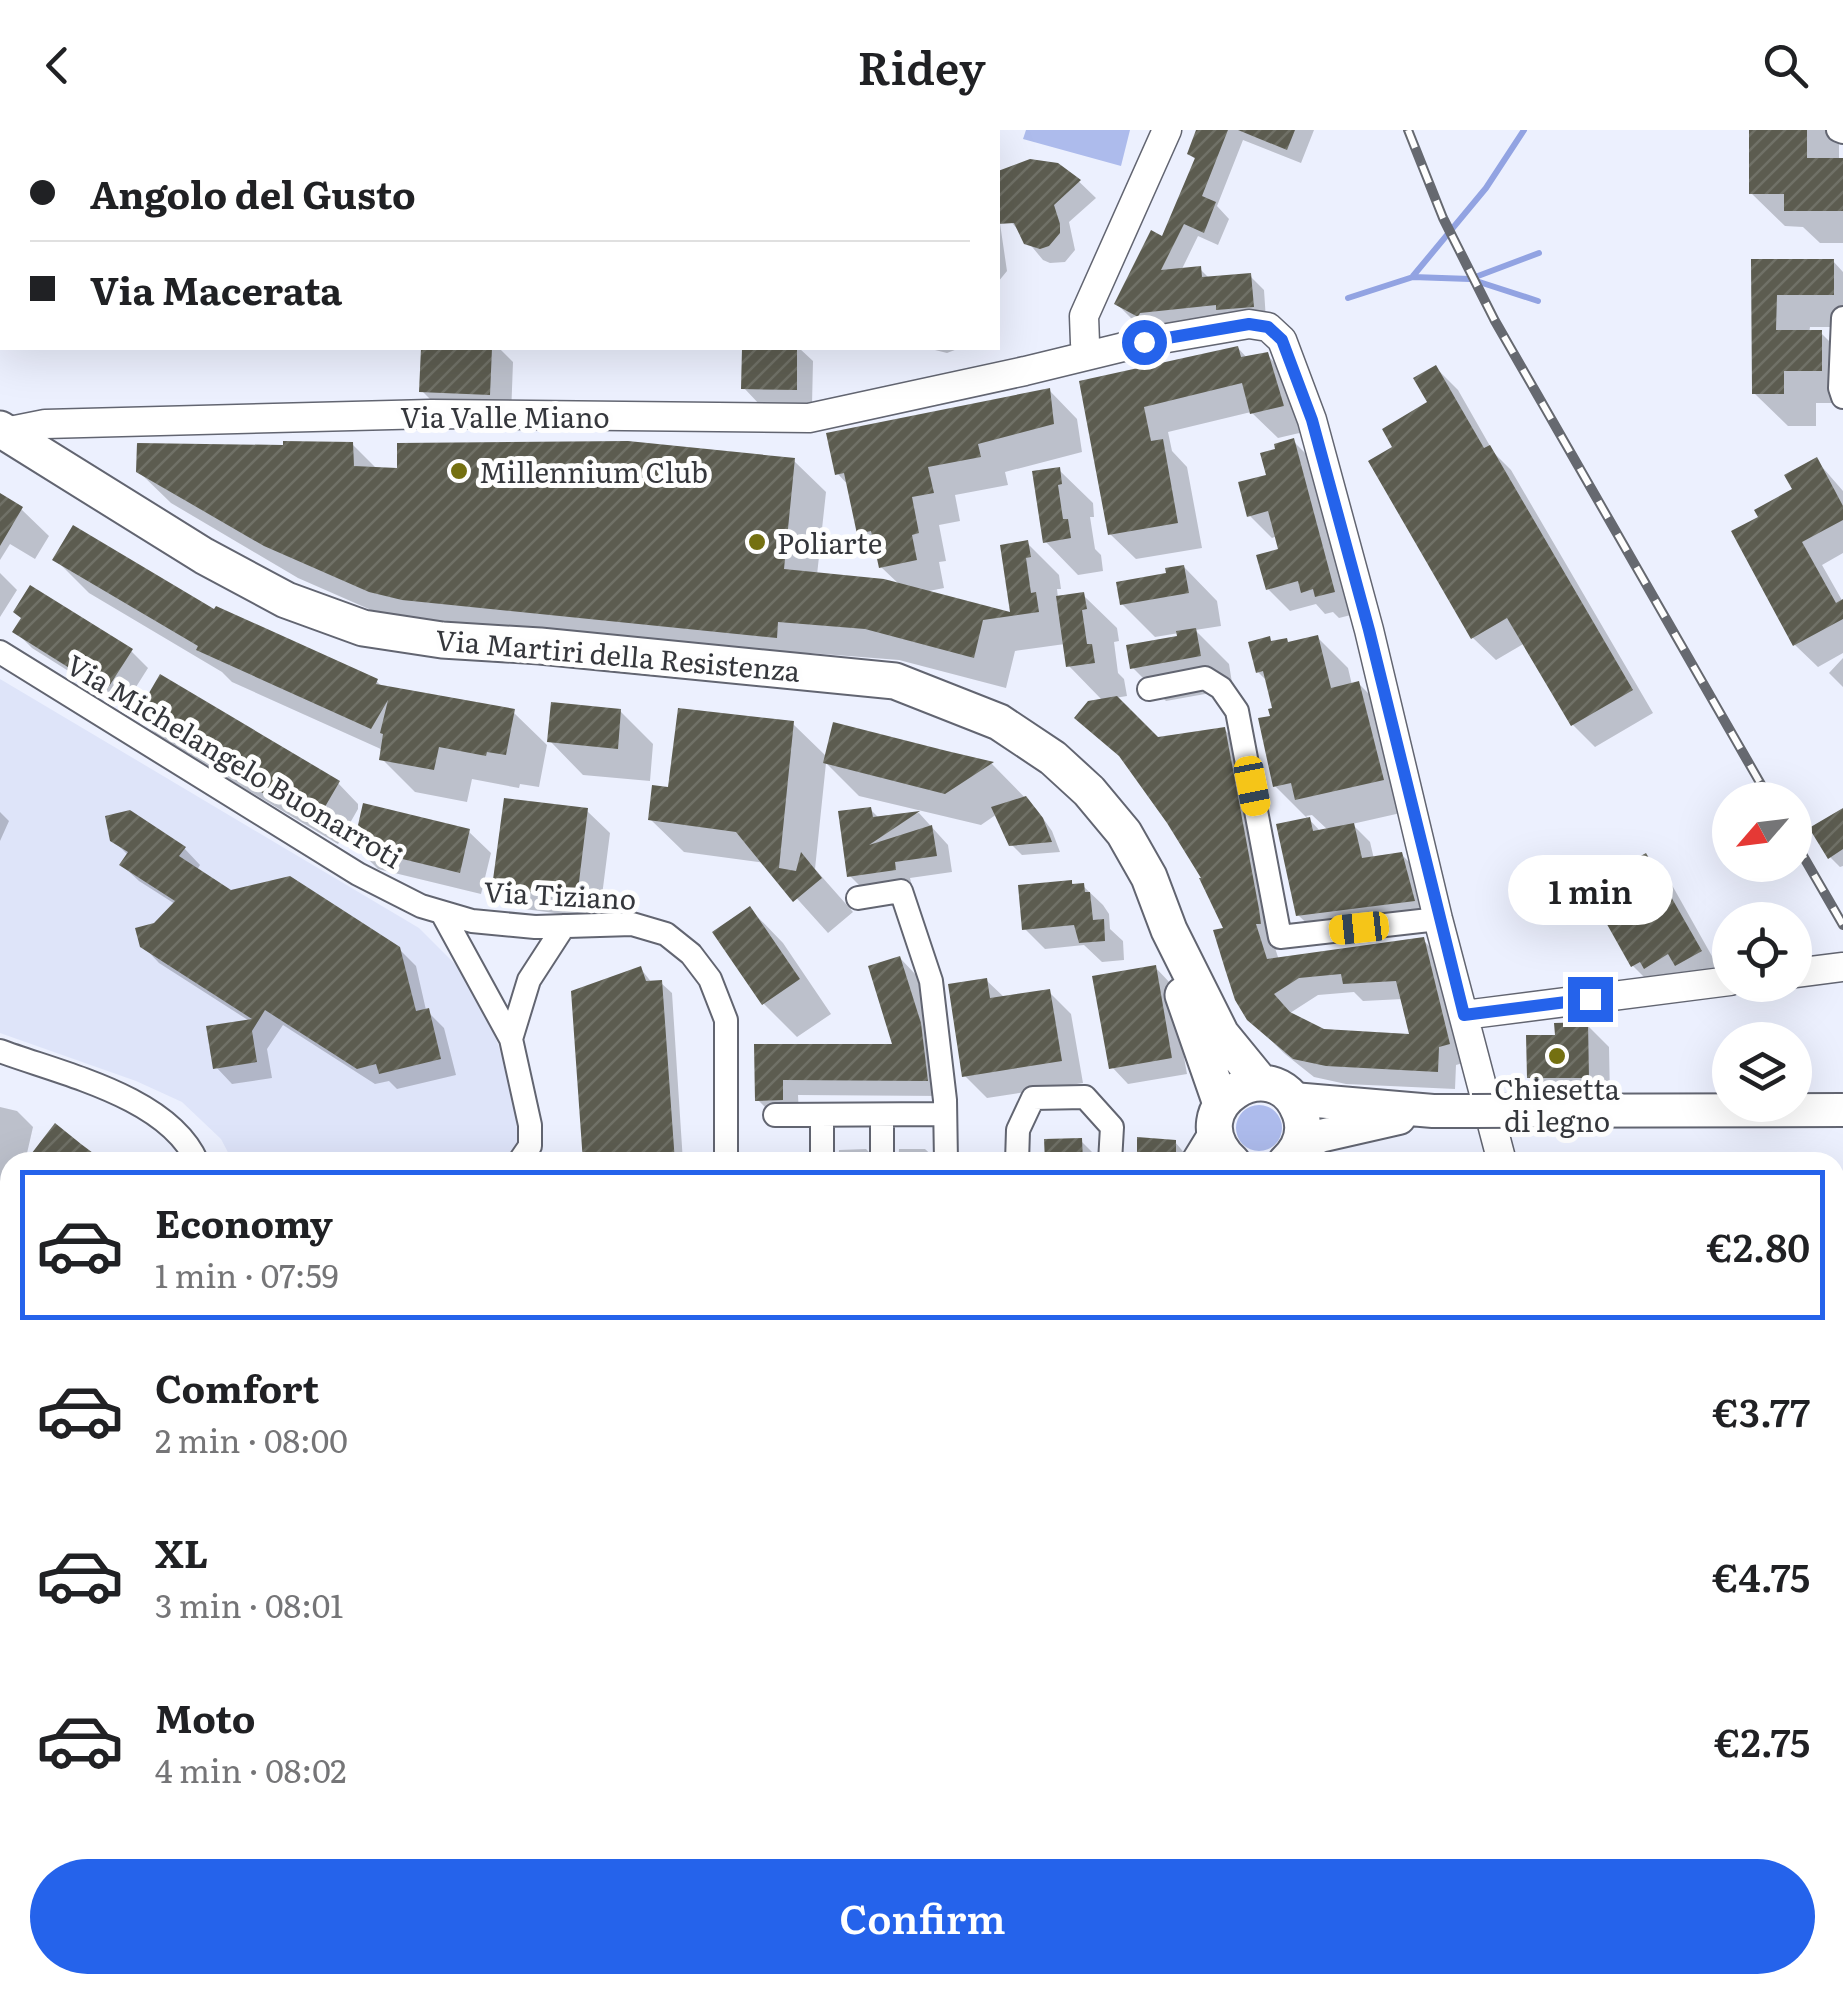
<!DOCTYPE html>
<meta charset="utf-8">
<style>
body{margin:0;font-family:Literata,serif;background:#f2f2f2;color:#202124;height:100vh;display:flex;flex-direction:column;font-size:38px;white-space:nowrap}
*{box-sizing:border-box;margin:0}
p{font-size:32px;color:#757577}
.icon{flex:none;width:55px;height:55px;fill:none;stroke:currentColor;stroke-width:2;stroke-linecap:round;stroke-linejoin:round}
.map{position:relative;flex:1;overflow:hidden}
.drawer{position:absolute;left:0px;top:1022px;width:1845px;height:842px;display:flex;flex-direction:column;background:#fff;border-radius:30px 30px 0 0;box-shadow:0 10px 40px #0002}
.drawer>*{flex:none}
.top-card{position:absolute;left:0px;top:0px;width:1000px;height:220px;box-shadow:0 10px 40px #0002;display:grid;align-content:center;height:220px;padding:0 30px;background:#fff}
.needle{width:65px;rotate:242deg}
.controls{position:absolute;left:1712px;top:652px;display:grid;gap:20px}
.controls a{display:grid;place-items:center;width:100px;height:100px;border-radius:50%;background:#fff;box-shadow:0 10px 40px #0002;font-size:50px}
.end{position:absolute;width:45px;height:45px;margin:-22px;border:12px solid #2563eb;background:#fff;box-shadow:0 0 0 5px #fff}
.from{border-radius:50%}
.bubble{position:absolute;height:70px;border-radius:35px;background:#fff;box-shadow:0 10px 40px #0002;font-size:32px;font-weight:600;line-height:70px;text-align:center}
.car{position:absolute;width:30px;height:60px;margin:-30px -15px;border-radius:12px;box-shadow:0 0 8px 2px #0007;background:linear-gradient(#f5c518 24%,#345 0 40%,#f5c518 0 76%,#345 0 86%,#f5c518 0)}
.top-card b{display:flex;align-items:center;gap:35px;height:95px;font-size:38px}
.top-card b+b{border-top:2px solid #e0e0e0}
.top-card i{width:25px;height:25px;background:#202124}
ul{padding:18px 0 0;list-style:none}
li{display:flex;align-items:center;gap:30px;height:150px;margin:0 20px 15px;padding:0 10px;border:5px solid transparent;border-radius:0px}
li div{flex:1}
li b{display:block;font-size:38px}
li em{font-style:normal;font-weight:600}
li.on{border-color:#2563eb}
li>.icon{width:90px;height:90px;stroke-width:1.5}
.cta{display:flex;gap:20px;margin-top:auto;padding:20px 30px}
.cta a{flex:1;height:115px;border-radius:60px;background:#2563eb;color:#fff;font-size:40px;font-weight:600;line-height:115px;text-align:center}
header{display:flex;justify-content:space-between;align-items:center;height:130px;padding:0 30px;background:#fff;font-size:45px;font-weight:600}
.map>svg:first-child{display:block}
.built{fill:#dee4f9}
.forest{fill:url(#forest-firs)}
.garden{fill:#adbbec}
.shadow{fill:#0003;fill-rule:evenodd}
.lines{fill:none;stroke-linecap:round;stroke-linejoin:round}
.stream{stroke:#92a3e2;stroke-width:6}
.building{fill:url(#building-hatch);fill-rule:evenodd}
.minor-casing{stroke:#626571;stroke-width:26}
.tertiary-casing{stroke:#626571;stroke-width:31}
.secondary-casing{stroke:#626571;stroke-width:36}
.primary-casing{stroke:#626571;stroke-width:39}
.minor{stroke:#fff;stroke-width:22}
.tertiary{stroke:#fff;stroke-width:28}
.secondary{stroke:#fff;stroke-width:32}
.primary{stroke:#fff;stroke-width:35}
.rail-casing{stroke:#666970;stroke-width:10}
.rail{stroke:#fefefe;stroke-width:6;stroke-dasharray:19;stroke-linecap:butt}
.secondary-bridge-casing{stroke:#626571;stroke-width:36;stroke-linecap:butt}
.secondary-bridge{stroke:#fff;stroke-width:32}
.route{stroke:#2563eb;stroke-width:12}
.poi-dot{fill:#747011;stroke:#fefefe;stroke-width:4}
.labels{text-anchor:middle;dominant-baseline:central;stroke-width:10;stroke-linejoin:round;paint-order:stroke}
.street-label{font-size:28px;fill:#35373c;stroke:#fefefe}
.poi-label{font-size:28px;fill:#35373c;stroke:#fefefe;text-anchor:start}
</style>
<header><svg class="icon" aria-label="back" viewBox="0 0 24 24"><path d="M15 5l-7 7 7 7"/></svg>Ridey<svg class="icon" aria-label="search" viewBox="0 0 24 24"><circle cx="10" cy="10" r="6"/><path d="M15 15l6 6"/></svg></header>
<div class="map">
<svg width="1843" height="1863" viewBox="0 0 1843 1863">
<defs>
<pattern id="forest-firs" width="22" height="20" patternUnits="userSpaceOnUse" patternTransform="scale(2.5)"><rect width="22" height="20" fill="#a5b7f7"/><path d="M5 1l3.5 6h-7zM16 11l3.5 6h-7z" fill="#8796c9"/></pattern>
<pattern id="building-hatch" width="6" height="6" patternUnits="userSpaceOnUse" patternTransform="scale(2.5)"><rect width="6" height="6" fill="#5c5c50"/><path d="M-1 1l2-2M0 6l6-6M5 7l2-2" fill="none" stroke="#707167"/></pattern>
</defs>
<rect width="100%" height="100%" fill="#ecf0fe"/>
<path class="built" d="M0,549L419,798L455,834L488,886L510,949L522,1005L516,1032H233L221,1009L182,972L136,951L0,903Z"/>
<path class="forest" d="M10,1195V1840L0,1847V1217Z"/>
<path class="garden" d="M1026,0H1130L1121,36L1023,9Z
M1236 998a23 23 0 1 1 46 0a23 23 0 1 1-46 0Z"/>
<path class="shadow" d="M258,0H337L258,2Z
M1199,0H1314L1301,33L1243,10L1217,76L1229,89L1218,115L1198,106L1181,141L1200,139L1210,149L1250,146L1264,160L1266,190L1228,188L1154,196L1152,199L1131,188L1117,174L1163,109L1197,31L1190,24Z
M1753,0H1839V30H1843V113H1820L1803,97L1785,96L1751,63Z
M1004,39L1069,42L1096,68L1069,92L1075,120L1065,132L1050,133L1043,130L998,76V45Z
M998,80L1007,141L998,152Z
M1754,131H1833L1843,142V197H1810L1809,203H1821L1843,225V273H1816V296H1788L1754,263Z
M423,218H499L513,232L511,286L444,283L422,261Z
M744,218H799L813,231L812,275H760L744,258Z
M927,218H960L947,223Z
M1238,218L1248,229L1267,225L1292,250L1308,301L1278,308L1251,282L1168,302L1172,321L1187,337L1202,418L1136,429L1110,404L1082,253Z
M1436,238L1458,260L1494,323L1511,340L1653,583L1595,617L1573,595L1525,513L1496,530L1473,508L1396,318L1430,273Z
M1049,260L1077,289L1082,322L1005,342L1008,355L955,365L960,391L939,395L946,431L939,432L944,458L924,462L1013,485L1027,413L1059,445L1061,459H1057L1058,468L1083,465L1117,498L1119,511L1114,512L1118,543L1124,549L1127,566L1115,568L1157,610L1224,599L1242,618L1273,812L1279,830L1423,810L1441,828L1467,932L1456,935L1455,959L1346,954L1314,947L1285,924L1249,889L1227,800L1205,749L1103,571L1069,536L1065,514L1015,521L1006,558L899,530L810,523L808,539L403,494L298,448L171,373L138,341L286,318L352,314L378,340L793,330L826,362L817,445L901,456L881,437L878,422L859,402L849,356L838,344ZM1354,862L1363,871L1403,869L1412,906L1323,902L1290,883L1318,865Z
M1293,311L1315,333L1355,484L1339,488L1333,482L1325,484L1316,474L1290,481L1268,459L1281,421L1277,406L1272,408L1250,386L1269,346Z
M1817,331L1843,361V423L1822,435L1843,472V523L1818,537L1795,515L1761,388L1795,360Z
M1059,340L1093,373L1094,387H1090L1095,419L1101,425L1103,441L1078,445L1045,411Z
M0,366L21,379L49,406L35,429L10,414L0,430Z
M56,430L215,483L376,551L383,557L513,582L547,615L539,657L520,654L519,658L472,649L467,672L415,662L382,629L383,620L232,552L222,542L89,463Z
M1184,437L1217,471L1221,496L1195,500L1229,534L1233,559L1166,571L1132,537L1180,509L1179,503L1155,507L1122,474Z
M0,443L17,460L0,487Z
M16,502L131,521L148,538L124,576L32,518Z
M1317,507L1348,538L1352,555L1359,554L1390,585L1414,680L1352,694L1370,712L1374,729L1401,724L1418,741L1430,787L1315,801L1298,785L1309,690L1275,656L1273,587L1275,580L1268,552L1258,542L1273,513L1289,514ZM1312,685L1328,700L1321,702L1306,686Z
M1843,528V557L1829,543Z
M620,581L653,614L650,651L583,645L550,611Z
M138,586L336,651L358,674V679L338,714L160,608Z
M793,594L827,627L835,595L992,634L1037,680L1052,701L1060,722L1022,725L1011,714L997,684L981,695L859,666L826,633L815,739L853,782L828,803L765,733L684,722L650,689L671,660Z
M870,679L880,689L919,683L948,715L952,742L910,748L912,756L866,762L850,746Z
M587,681L610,703L599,789L517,778L495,756Z
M0,682L9,691L0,711Z
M1843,688V736L1840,737L1830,727Z
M468,701L491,723L481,764L378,739L356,717Z
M113,710L184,718L200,735L197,740L231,762L399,819L416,836L426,880L444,898L456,945L397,959L389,951L375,954L283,895L267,919L272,948L232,954L216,937L251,892L159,833L142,815L175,774L139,751L122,735L128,725Z
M1646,726L1668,748L1722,844L1655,858L1633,836Z
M1071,752L1075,756H1083L1103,775L1109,784L1110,799L1123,811L1124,830L1102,832L1084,815L1045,819L1025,799Z
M750,779L783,813L831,884L797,907L764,874Z
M900,828L916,845L936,911L943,966L798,965L799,985L774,986L758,970L756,917H895Z
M1155,837L1171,854L1187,944L1128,954L1112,937Z
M641,839L652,853H661L672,863L683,1032H585L574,862Z
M986,850L1005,868L1049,862L1071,884L1083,953L987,968L965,946Z
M1587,895L1609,917L1610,969L1551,970L1529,947L1557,907Z
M0,977L17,981L33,997L25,1032H10V1066L0,1063Z
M1140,1010L1175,1012L1192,1032H1140Z
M1081,1011L1097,1027V1032H1047V1012Z
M866,1019L879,1032H838L839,1020Z
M899,1019H925L939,1032H898Z
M997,1022L1007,1032H969V1023Z
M806,1023L815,1032H767V1024Z
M1409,1023L1481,1029L1485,1032H1409Z
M1843,1333V1408L1835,1412V1336Z
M1835,1419L1843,1429V1489L1835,1480Z
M1835,1550H1843V1616L1835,1623Z
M1835,1649L1843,1659V1731L1835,1722Z
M460,1855H526V1863H461Z
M885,1855H938L941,1863H889Z
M1095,1855H1154L1153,1860L1140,1856L1137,1863L1125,1859L1120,1863Z
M1228,1855H1409L1412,1863H1238Z
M1436,1855H1518L1521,1863H1441Z
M1534,1855H1583L1584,1863H1535Z
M1647,1855H1751L1739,1863H1651Z
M1783,1855H1831L1834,1862L1787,1863Z"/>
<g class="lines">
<path class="stream" d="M1413,146L1486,58L1524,0
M1470,149L1539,123
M1348,168L1413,147L1470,149L1538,171"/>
</g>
<path class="building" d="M1196,0H1228L1202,66L1216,72L1204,103L1184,94L1161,140L1201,136L1202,147L1251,143L1254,177L1216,180V175L1140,183L1138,187L1114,174L1151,100L1162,106L1195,28L1187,24Z
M1238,0H1295L1287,20Z
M1749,0H1807V28H1843V81H1784V64H1749Z
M1030,29L1058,33L1081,50L1054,75L1060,94V103L1049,116L1040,119L1024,114L1014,93L998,94V41Z
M1751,129H1834V165H1777L1776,200H1822V241H1784V264H1752Z
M1238,216L1241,227L1268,222L1284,276L1250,284L1242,253L1144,277L1151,311L1163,309L1178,393L1108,405L1079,251Z
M421,218H492L490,265L419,262Z
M742,218H797V260L741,259Z
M1436,235L1484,318L1490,315L1633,560L1571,596L1507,488L1471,509L1368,331L1392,317L1382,299L1427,272L1413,248Z
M1050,258L1054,294L978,314L981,327L928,337L934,363L912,367L919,403L912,405L917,430L879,438L871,401L857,404L844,343L835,345L826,303Z
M1294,308L1335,462L1315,467L1313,459L1301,463L1298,451L1266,460L1256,425L1278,419L1268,381L1247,387L1238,352L1266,345L1260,323L1275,319L1274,314Z
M283,311L353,312L354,336L397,338V313L628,311L795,328L784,439L884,449L1010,482L1000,415L1028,410L1031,427L1026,428L1031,463L1036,462L1039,482L983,490L974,528L865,499L778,492L777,508L402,470L369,462L264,416L136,342L137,313L283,315Z
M1817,327L1843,376V390L1802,412L1836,473L1843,469V489L1793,516L1731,401L1758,387L1754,380L1792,359L1784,345Z
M1060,337L1062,354L1058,355L1063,389H1068L1071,408L1043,413L1032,341Z
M0,363L23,377L0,416Z
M73,395L214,479L216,476L378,549L376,554L515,579L506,625L487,622L486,626L439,617L434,640L379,630L383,604L380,603L388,570L371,599L196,520L198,516L52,430Z
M1184,435L1189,463L1120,475L1116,452L1166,443L1165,438Z
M30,455L133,519L106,561L12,502L21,488L13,482Z
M1084,462L1087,479L1082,480L1087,514H1092L1095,533L1066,537L1056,466Z
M1196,498L1201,526L1130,539L1126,515L1177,506L1176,501Z
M1318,505L1331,558L1359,551L1384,650L1295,670L1291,653L1273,657L1258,588L1270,586L1268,579L1272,578L1263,541L1256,543L1248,512L1270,506L1271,511L1287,508L1288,512Z
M160,544L340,651L315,694L135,587Z
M1117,566L1158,607L1225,597L1259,779L1261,794H1256L1267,829L1424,807L1450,914L1439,917L1438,942L1326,936L1293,929L1247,890L1235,870L1225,839L1213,800L1223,798L1199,748H1201L1167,693L1119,626L1074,588L1088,571ZM1341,844L1343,854L1396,851L1409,904L1324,899L1290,882L1274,864L1299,848Z
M551,572L621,579L618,619L547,612Z
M678,578L794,591L779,738L796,741L801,722L822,748L793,772L736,702L648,690L652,655L668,657Z
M833,592L947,621L994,632L945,664L823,633Z
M1026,666L1043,688L1052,712L1009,716L991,677Z
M504,668L588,678L577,768L492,757Z
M363,673L470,699L460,743L353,717Z
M871,677L873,687L920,681L869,715L932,695L937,726L895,732L896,740L847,747L838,681Z
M1843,678V719L1828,729L1809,698Z
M130,680L186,717L179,726L231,760L290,746L400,817L416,881L429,878L441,929L379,944L376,934L357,939L265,880L252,901L257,932L213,939L206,896L252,889L140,817L135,798L154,793L175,771L119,735L128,722L110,711L105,686Z
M1310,687L1313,701L1354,693L1362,728L1402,722L1415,771L1296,786L1276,694Z
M1646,723L1702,821L1675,836L1668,824L1644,839L1640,832L1631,837L1586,757Z
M1072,750V754L1084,753L1085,762H1090L1093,790L1104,789L1105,811L1079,813L1074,795L1022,800L1018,755Z
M750,776L800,849L762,875L712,802Z
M900,826L921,893L928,951L783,950V970L755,971L754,914H892L868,836Z
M1156,835L1172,928L1109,939L1092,846Z
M641,836L646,851L662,850L675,1032H583L571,861Z
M987,848L990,868L1050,859L1062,931L962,947L948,854Z
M1588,892L1589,948H1527L1526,905H1555L1554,893Z
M55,993L81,1014L105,1032H25Z
M1137,1007L1176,1010V1032H1137Z
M1082,1008L1083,1032H1045L1044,1009Z"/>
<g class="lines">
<g class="minor-casing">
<path id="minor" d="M1838,0L1843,2
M1843,188L1840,258L1843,267
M0,522L358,744L421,776L472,791L535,797L632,794L666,804L691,824L710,849L726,890V1032
M1149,559L1205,548L1221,558L1237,581L1280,807L1438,789
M858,768L901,761L931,851L945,970L946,1032
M442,783L511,909L530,995V1016L519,1032
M511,909L529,850L564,796
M0,921C62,944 169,967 197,1032
M775,985L945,984
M822,1032V985
M882,1032V985
M1017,1032L1018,1000L1033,968L1085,967L1112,997L1110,1032
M1192,1032L1214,996
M0,1088L10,1104
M0,1165L10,1137
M644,1855L651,1863
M942,1855L946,1863
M1509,1855L1510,1863
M539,1863L541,1855
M575,1863L629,1855
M1708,1863L1723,1855"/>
</g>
<g class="tertiary-casing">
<path id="tertiary" d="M1090,225L1085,213L1084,186L1167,0
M5,302L45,294L431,284L809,288L1025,241L1144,212L1249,194L1268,197L1282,210L1312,290L1369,500L1438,789L1502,1032
M1795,843L1843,837
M1464,885L1730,851
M1835,1522L1843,1532"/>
</g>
<g class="secondary-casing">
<path id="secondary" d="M1293,969L1433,981H1472
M1298,1018L1320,1006L1399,988"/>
</g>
<g class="primary-casing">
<path id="primary" d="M0,299L204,426L286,470L363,498L442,510L540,516L895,551L999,592L1053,628L1089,661L1124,703L1149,747L1169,800L1221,904L1261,953
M1183,865L1221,974
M1232,1032C1174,977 1275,915 1300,983C1307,1002 1299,1020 1286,1032
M1835,1807L1843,1825"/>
</g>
<use href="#minor" class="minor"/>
<use href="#tertiary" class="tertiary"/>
<use href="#secondary" class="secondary"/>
<use href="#primary" class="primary"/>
<g class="rail-casing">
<path id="rail" d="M1408,0L1443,88L1495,191L1770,670
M1795,712L1843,795"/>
</g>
<use href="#rail" class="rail"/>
<g class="secondary-bridge-casing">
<path id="secondary-bridge" d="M1472,981L1843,980"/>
</g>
<use href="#secondary-bridge" class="secondary-bridge"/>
</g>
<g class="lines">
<path class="route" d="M1144,212L1249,194L1268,197L1282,210L1312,290L1369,500L1464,885L1590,869"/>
</g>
<g class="poi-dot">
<circle cx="459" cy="341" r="10"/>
<circle cx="757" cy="412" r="10"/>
<circle cx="1557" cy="926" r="10"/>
</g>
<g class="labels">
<g class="street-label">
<text x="505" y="286">Via Valle Miano</text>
<text transform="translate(618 524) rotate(5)">Via Martiri della Resistenza</text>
<text transform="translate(235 630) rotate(31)">Via Michelangelo Buonarroti</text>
<text transform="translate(560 764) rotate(3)">Via Tiziano</text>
</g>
<g class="poi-label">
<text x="479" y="341">Millennium Club</text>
<text x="777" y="412">Poliarte</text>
<text x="1557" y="958" text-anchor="middle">Chiesetta<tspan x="1557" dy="32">di legno</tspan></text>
</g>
</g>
</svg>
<div class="controls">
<a><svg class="needle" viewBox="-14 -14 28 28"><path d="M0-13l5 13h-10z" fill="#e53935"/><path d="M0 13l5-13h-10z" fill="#757577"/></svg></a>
<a><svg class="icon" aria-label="locate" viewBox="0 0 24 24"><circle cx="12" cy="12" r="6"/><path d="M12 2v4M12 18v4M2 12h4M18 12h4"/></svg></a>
<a><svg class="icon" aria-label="layers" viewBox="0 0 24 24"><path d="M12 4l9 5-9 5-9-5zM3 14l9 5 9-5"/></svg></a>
</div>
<i class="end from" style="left:1144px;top:212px"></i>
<i class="end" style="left:1590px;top:869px"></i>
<div class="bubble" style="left:1508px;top:725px;width:165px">1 min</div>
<i class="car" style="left:1252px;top:656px;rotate:169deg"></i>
<i class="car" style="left:1359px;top:798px;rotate:264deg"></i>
<div class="top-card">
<b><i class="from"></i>Angolo del Gusto</b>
<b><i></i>Via Macerata</b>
</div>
<section class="drawer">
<ul>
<li class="on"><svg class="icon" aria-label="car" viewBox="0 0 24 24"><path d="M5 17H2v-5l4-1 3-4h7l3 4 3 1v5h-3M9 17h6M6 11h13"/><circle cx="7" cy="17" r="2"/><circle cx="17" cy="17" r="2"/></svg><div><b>Economy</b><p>1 min · 07:59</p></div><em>€2.80</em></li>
<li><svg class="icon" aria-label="car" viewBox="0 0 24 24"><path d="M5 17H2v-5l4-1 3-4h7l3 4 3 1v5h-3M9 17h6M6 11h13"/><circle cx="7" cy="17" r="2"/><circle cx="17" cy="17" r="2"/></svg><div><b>Comfort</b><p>2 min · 08:00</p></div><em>€3.77</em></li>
<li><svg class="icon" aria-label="car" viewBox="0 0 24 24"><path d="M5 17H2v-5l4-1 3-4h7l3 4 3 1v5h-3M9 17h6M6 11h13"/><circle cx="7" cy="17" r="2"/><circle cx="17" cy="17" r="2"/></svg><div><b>XL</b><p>3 min · 08:01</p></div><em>€4.75</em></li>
<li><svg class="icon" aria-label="car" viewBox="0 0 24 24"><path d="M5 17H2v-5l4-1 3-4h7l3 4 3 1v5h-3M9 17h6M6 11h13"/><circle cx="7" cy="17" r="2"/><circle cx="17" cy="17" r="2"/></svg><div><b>Moto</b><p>4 min · 08:02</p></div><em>€2.75</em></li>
</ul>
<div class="cta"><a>Confirm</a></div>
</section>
</div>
